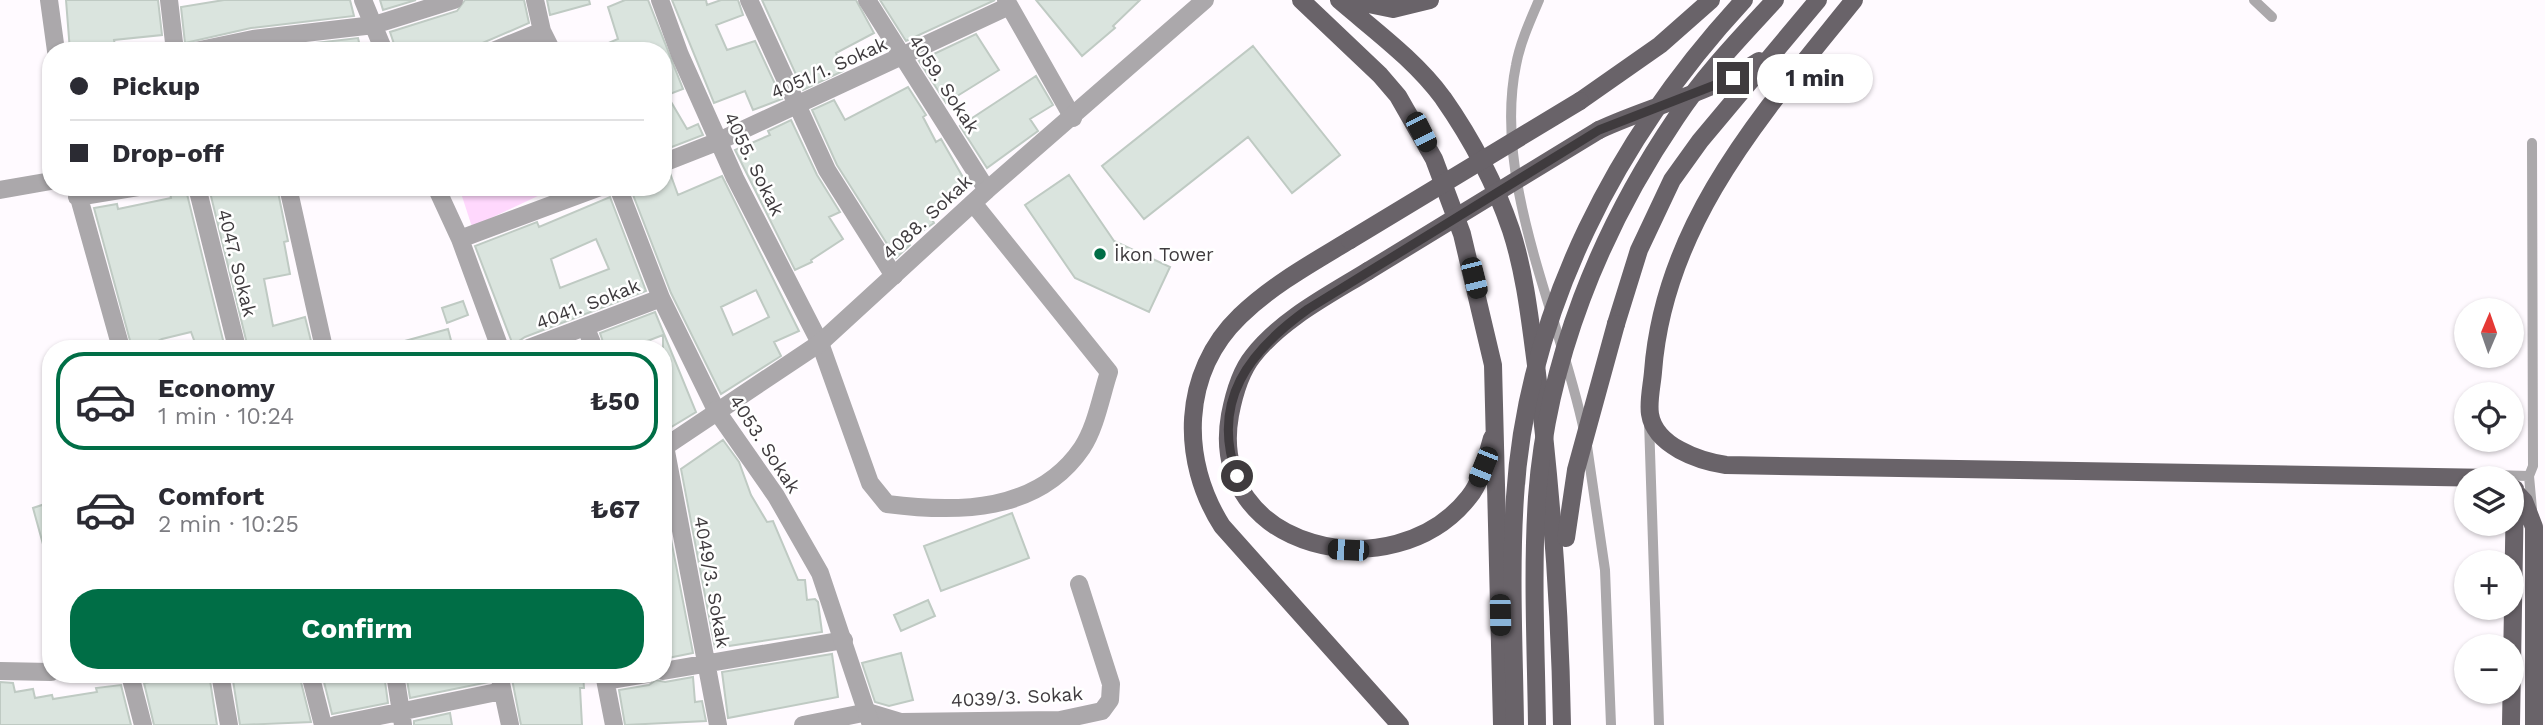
<!DOCTYPE html>
<meta charset="utf-8">
<style>
body{margin:0;font-family:"Work Sans",sans-serif;background:#f7f7f7;color:#2b2b33;height:100vh;display:flex;flex-direction:column;font-size:26px;white-space:nowrap}
*{box-sizing:border-box;margin:0}
p{font-size:23px;color:#7c7c81}
.icon{flex:none;width:38px;height:38px;fill:none;stroke:currentColor;stroke-width:2;stroke-linecap:round;stroke-linejoin:round}
.map{position:relative;flex:1;overflow:hidden}
.details{position:absolute;left:42px;top:340px;width:630px;height:343px;display:flex;flex-direction:column;background:#fff;border-radius:28px;box-shadow:0 2px 5px #0004}
.details>*{flex:none}
.hud{position:absolute;left:42px;top:42px;width:630px;height:154px;border-radius:28px;box-shadow:0 2px 5px #0004;display:grid;align-content:center;height:154px;padding:0 28px;background:#fff}
.needle{width:46px;rotate:2deg}
.tools{position:absolute;left:2454px;top:298px;display:grid;gap:14px}
.tools a{display:grid;place-items:center;width:70px;height:70px;border-radius:50%;background:#fff;box-shadow:0 2px 5px #0004;font-size:35px}
.end{position:absolute;width:32px;height:32px;margin:-16px;border:9px solid #3f3b3e;background:#fff;box-shadow:0 0 0 4px #fff}
.from{border-radius:50%}
.bubble{position:absolute;height:49px;border-radius:24px;background:#fff;box-shadow:0 2px 5px #0004;font-size:23px;font-weight:700;line-height:49px;text-align:center}
.car{position:absolute;width:21px;height:42px;margin:-21px -10px;border-radius:9px;box-shadow:0 0 5px 2px #0007;background:linear-gradient(#222 24%,#8ab4d8 0 40%,#222 0 76%,#8ab4d8 0 86%,#222 0)}
.hud b{display:flex;align-items:center;gap:24px;height:66px;font-size:26px}
.hud b+b{border-top:2px solid #e1e1e2}
.hud i{width:18px;height:18px;background:#2b2b33}
ul{padding:12px 0 0;list-style:none}
li{display:flex;align-items:center;gap:21px;height:98px;margin:0 14px 10px;padding:0 14px;border:4px solid transparent;border-radius:28px}
li div{flex:1}
li b{display:block;font-size:26px}
li em{font-style:normal;font-weight:700}
li.active{border-color:#006e46}
li>.icon{width:63px;height:63px;stroke-width:1.5}
.cta{display:flex;gap:14px;margin-top:auto;padding:14px 28px}
.cta a{flex:1;height:80px;border-radius:28px;background:#006e46;color:#fff;font-size:28px;font-weight:700;line-height:80px;text-align:center}
.map>svg:first-child{display:block}
.green{fill:#ffd8fd}
.building{fill:#dae4de;stroke:#bfcac3;stroke-width:2;fill-rule:evenodd}
.lines{fill:none;stroke-linecap:round;stroke-linejoin:round}
.service{stroke:#aba8ab;stroke-width:10}
.minor{stroke:#aba8ab;stroke-width:18}
.tertiary{stroke:#aba8ab;stroke-width:18}
.primary{stroke:#696369;stroke-width:18}
.primary-bridge{stroke:#696369;stroke-width:18}
.route{stroke:#3f3b3e;stroke-width:9}
.poi-dot{fill:#006e46;stroke:#fff;stroke-width:2.5}
.labels{text-anchor:middle;dominant-baseline:central;stroke-width:5;stroke-linejoin:round;paint-order:stroke}
.street-label{font-size:19px;fill:#3f3b3e;stroke:#fff}
.poi-label{font-size:19px;fill:#3f3b3e;stroke:#fff;text-anchor:start}
</style>
<div class="map">
<svg width="2545" height="725" viewBox="0 0 2545 725">
<rect width="100%" height="100%" fill="#fffaff"/>
<path class="green" d="M459,187H557L472,227Z"/>
<path class="building" d="M66,0H158L162,35L114,40L116,51H70Z
M224,0H350L354,16L251,28L185,43L181,7Z
M380,0H416L383,10Z
M465,0H524L529,23L464,51H398L395,47L390,32L457,11Z
M547,0H589L590,4L550,15Z
M625,0H648L683,89L667,95L687,129L698,124L703,135L664,150L663,51H590L618,39L608,7Z
M672,0H706L707,5L721,0H738L743,15L716,25L727,50L755,41L782,99L753,110L745,91L714,103Z
M762,0H856L874,33L836,53L843,71L803,90Z
M880,0H995L906,41Z
M1036,0H1140L1113,26L1115,28L1082,56Z
M976,34L999,70L946,103L919,61Z
M358,38L361,51H252L255,50Z
M1253,46L1340,155L1292,193L1248,137L1144,219L1102,166Z
M1036,76L1053,105L1030,119L1038,131L987,168L960,126Z
M908,87L926,115L923,117L936,142L941,139L968,186L929,214L934,223L908,241L910,245L896,258L837,165L812,110L834,100L845,120Z
M791,120L817,175L840,212L829,217L843,239L811,260L812,262L795,270L735,150L770,135L768,131Z
M670,173L678,195L722,176L799,331L774,342L781,356L721,394L671,293L630,187H663V174ZM756,290L769,317L733,335L721,307Z
M1069,175L1114,241L1170,267L1149,312L1075,278L1025,205Z
M277,187L288,241L284,242L290,274L264,279L273,326L305,317L312,345L300,348H248L209,188Z
M186,190L225,348H197L191,332L162,339L156,342L158,348H132L94,208L117,204L118,209L171,198L170,192Z
M610,197L646,291L525,337L513,345L475,246L537,222L539,227ZM596,239L609,269L560,288L551,259Z
M463,301L468,315L447,323L442,308Z
M655,312L696,412L663,432V335L629,348H605L600,333Z
M448,329L453,348H395L394,344Z
M723,440L739,462L751,495L767,522L773,521L798,580H805L807,600L815,599L818,602L822,632L715,648L681,469Z
M663,498L693,653L663,659Z
M51,502V554L46,555L33,508Z
M1012,513L1029,558L941,591L924,546Z
M928,600L935,616L901,631L894,615Z
M901,653L913,700L889,706L875,702L862,663Z
M832,654L838,697L728,718L722,672Z
M181,674H209L217,725H154L144,683L182,677Z
M232,674H299L311,722L240,725Z
M322,674H384L388,703L332,714Z
M406,674H488L489,682L410,698Z
M511,674H583L584,688H580L582,725H521Z
M693,677L695,702L702,701L706,721L625,725L619,690L649,685L656,680L665,682Z
M0,682L13,683L15,692L33,689L35,698L52,695L53,699L97,692L96,688L121,685L131,725H0Z
M450,713L452,725H414V721Z"/>
<g class="lines">
<path class="service" d="M1539,0C1530,21 1520,43 1516,65C1492,182 1561,318 1584,431
M2254,0L2272,17
M2532,143L2533,466L2529,476L2532,509
M1649,421L1659,725
M1587,446L1605,570L1611,725
M2491,475L2529,476"/>
<path class="minor" d="M49,0L56,51
M169,0L175,51
M363,0L384,51
M535,0L542,31L552,51
M660,0L680,55L735,178L820,343L870,483L887,504C957,513 1038,513 1082,448C1096,427 1101,396 1109,372L973,203
M749,0L827,170L894,276
M867,0L987,190
M1006,0L1073,118
M195,51L253,39L374,25L454,0
M493,51L542,31
M663,163L719,141L1009,6
M76,187L121,348
M197,187L237,348
M288,187L324,348
M436,187L460,239L500,348
M618,187L661,298L716,410
M0,190L51,181
M77,197L138,187
M460,239L600,187
M586,328L594,348
M529,348L661,298
M665,446L718,725
M663,671L844,640
M220,674L229,725
M310,674L323,725
M395,674L403,725
M499,674L510,725
M604,674L614,725
M130,675L143,725
M606,681L647,674
M335,725L502,691
M803,725L868,712L901,722L1060,720L1102,711L1110,700L1111,684L1079,584"/>
<path class="tertiary" d="M716,410L776,496L820,573L871,725
M663,448L820,343L987,190L1205,0
M0,671L51,672
M102,674H133"/>
<path class="primary" d="M1301,0L1380,75L1398,96L1434,159L1462,234L1493,365L1502,725
M1339,0C1375,31 1415,60 1443,98C1471,138 1495,183 1511,230C1525,273 1530,320 1536,365C1551,485 1560,604 1562,725
M1349,0L1393,9L1430,0
M1854,0C1764,112 1664,222 1653,372C1652,385 1648,401 1650,414C1655,446 1699,461 1726,465L2494,478
M1580,101L1660,45L1711,0
M1599,130C1652,105 1709,94 1759,61
M1350,240C1312,263 1272,285 1240,316C1181,373 1180,460 1222,526L1400,725
M1368,271C1329,295 1282,319 1253,356C1240,372 1234,394 1230,415C1206,550 1394,593 1469,497C1482,481 1486,458 1492,438
M1616,324L1639,250L1672,180L1700,141L1818,0
M2511,487L2524,501L2534,527V725
M2511,725L2515,489"/>
<path class="primary-bridge" d="M1350,240L1580,101
M1368,271L1599,130
M1566,538L1576,470L1616,324
M1515,725C1514,649 1510,572 1515,497C1527,309 1618,136 1744,0
M1537,725C1536,649 1532,573 1537,497C1547,361 1600,230 1676,118C1704,75 1740,38 1775,0"/>
</g>
<g class="lines">
<path class="route" d="M1237,476C1210,401 1249,351 1308,309L1599,130L1733,78"/>
</g>
<circle class="poi-dot" cx="1100" cy="254" r="7"/>
<g class="labels">
<g class="street-label">
<text transform="translate(829 68) rotate(-24)">4051/1. Sokak</text>
<text transform="translate(944 84) rotate(57)">4059. Sokak</text>
<text transform="translate(754 164) rotate(64)">4055. Sokak</text>
<text transform="translate(927 217) rotate(-43)">4088. Sokak</text>
<text transform="translate(237 263) rotate(76)">4047. Sokak</text>
<text transform="translate(588 304) rotate(-21)">4041. Sokak</text>
<text transform="translate(765 444) rotate(57)">4053. Sokak</text>
<text transform="translate(712 582) rotate(80)">4049/3. Sokak</text>
<text transform="translate(1017 697) rotate(-3)">4039/3. Sokak</text>
</g>
<g class="poi-label">
<text x="1114" y="254">İkon Tower</text>
</g>
</g>
</svg>
<div class="tools">
<a><svg class="needle" viewBox="-14 -14 28 28"><path d="M0-13l5 13h-10z" fill="#e53935"/><path d="M0 13l5-13h-10z" fill="#7c7c81"/></svg></a>
<a><svg class="icon" aria-label="locate" viewBox="0 0 24 24"><circle cx="12" cy="12" r="6"/><path d="M12 2v4M12 18v4M2 12h4M18 12h4"/></svg></a>
<a><svg class="icon" aria-label="layers" viewBox="0 0 24 24"><path d="M12 4l9 5-9 5-9-5zM3 14l9 5 9-5"/></svg></a>
<a>+</a>
<a>−</a>
</div>
<i class="end from" style="left:1237px;top:476px"></i>
<i class="end" style="left:1733px;top:78px"></i>
<div class="bubble" style="left:1757px;top:54px;width:116px">1 min</div>
<i class="car" style="left:1421px;top:132px;rotate:153deg"></i>
<i class="car" style="left:1474px;top:278px;rotate:166deg"></i>
<i class="car" style="left:1483px;top:467px;rotate:202deg"></i>
<i class="car" style="left:1348px;top:550px;rotate:273deg"></i>
<i class="car" style="left:1500px;top:615px;rotate:179deg"></i>
<div class="hud">
<b><i class="from"></i>Pickup</b>
<b><i></i>Drop-off</b>
</div>
<section class="details">
<ul>
<li class="active"><svg class="icon" aria-label="car" viewBox="0 0 24 24"><path d="M5 17H2v-5l4-1 3-4h7l3 4 3 1v5h-3M9 17h6M6 11h13"/><circle cx="7" cy="17" r="2"/><circle cx="17" cy="17" r="2"/></svg><div><b>Economy</b><p>1 min · 10:24</p></div><em>₺50</em></li>
<li><svg class="icon" aria-label="car" viewBox="0 0 24 24"><path d="M5 17H2v-5l4-1 3-4h7l3 4 3 1v5h-3M9 17h6M6 11h13"/><circle cx="7" cy="17" r="2"/><circle cx="17" cy="17" r="2"/></svg><div><b>Comfort</b><p>2 min · 10:25</p></div><em>₺67</em></li>
</ul>
<div class="cta"><a>Confirm</a></div>
</section>
</div>
